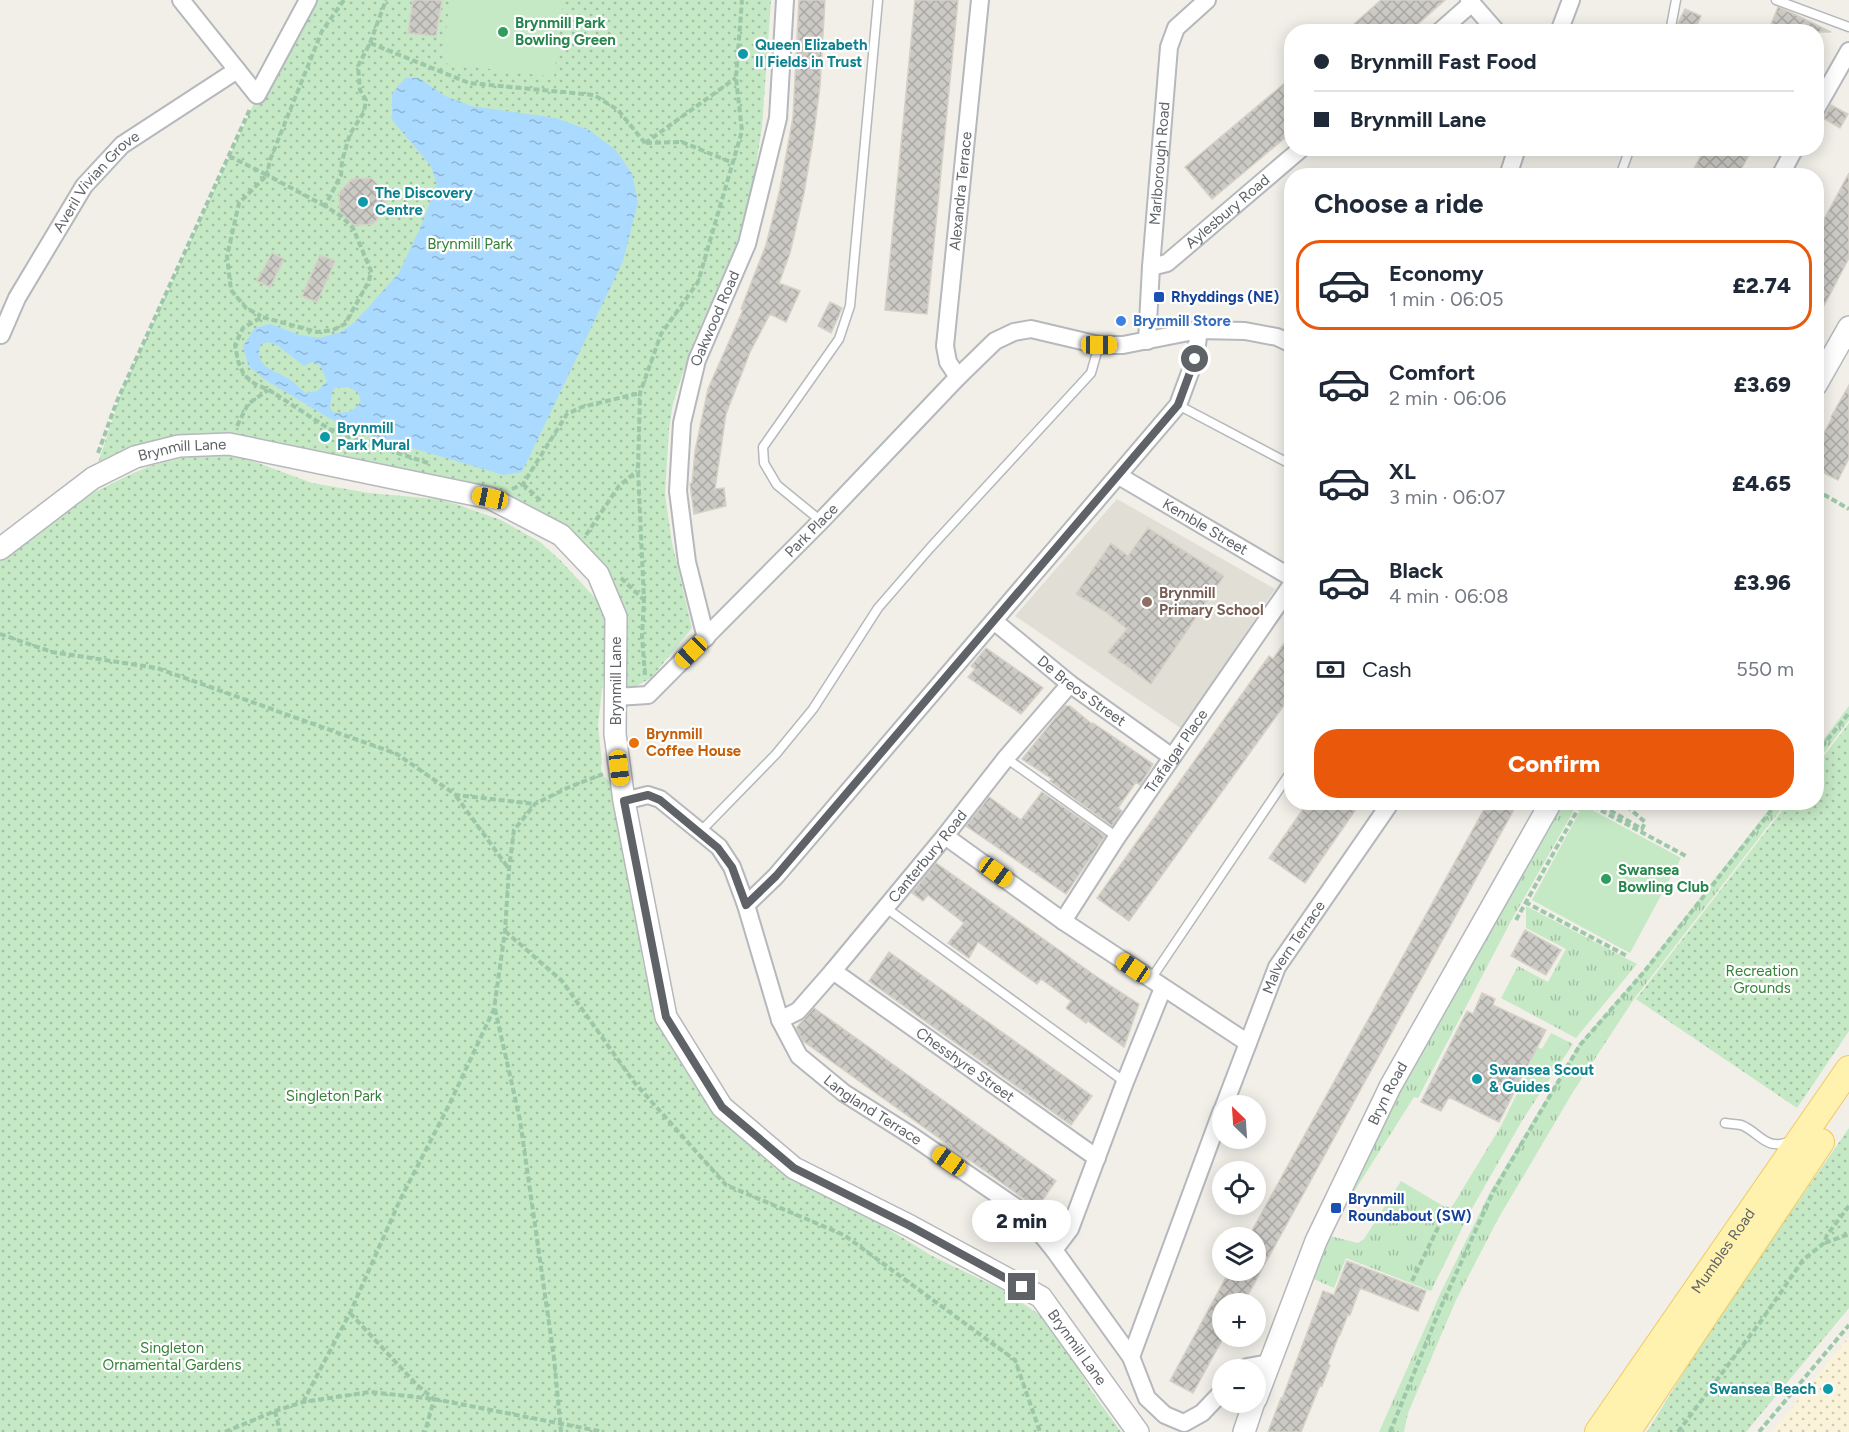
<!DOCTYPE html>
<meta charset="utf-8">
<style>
body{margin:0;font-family:Figtree,sans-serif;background:#f6f6f7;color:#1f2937;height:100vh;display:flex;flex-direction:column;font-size:22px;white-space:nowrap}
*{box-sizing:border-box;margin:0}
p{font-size:20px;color:#747a83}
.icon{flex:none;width:33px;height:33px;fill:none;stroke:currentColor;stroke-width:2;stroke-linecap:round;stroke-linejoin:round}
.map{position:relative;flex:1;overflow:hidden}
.sheet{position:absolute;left:1284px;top:168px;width:540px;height:642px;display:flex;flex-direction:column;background:#fff;border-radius:24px;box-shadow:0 3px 15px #0003}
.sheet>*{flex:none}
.banner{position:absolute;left:1284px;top:24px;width:540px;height:132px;border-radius:24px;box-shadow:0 3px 15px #0003;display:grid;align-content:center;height:132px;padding:0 30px;background:#fff}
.needle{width:39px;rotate:335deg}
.fabs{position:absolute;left:1212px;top:1095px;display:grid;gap:12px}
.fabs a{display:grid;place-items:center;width:54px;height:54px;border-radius:50%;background:#fff;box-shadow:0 3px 15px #0003;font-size:30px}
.end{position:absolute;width:27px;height:27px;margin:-14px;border:8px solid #5f6368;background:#fff;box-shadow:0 0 0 3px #fff}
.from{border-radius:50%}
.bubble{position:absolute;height:42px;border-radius:21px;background:#fff;box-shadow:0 3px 15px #0003;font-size:20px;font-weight:800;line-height:42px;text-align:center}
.car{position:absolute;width:18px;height:36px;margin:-18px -9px;border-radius:8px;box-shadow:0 0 4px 2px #0007;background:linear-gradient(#f5c518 24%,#345 0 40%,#f5c518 0 76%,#345 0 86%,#f5c518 0)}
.banner b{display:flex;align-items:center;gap:21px;height:57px;font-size:22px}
.banner b+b{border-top:2px solid #e0e1e3}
.banner i{width:15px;height:15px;background:#1f2937}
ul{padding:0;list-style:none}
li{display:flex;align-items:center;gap:18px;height:90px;margin:0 12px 9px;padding:0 18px;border:3px solid transparent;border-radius:24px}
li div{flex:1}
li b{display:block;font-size:22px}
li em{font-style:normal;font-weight:800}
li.current{border-color:#ea580c}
li>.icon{width:54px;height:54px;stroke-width:1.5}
h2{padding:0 30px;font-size:27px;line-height:72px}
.pay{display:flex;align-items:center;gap:15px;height:66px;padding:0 30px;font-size:22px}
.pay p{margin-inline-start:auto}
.button{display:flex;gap:12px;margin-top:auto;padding:12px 30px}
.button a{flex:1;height:69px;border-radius:24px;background:#ea580c;color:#fff;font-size:24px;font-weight:800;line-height:69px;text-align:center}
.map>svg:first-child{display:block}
.education{fill:#e1ded6}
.grass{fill:url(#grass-tufts)}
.sand{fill:url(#sand-dots)}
.park{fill:url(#park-dots)}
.pitch{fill:#c5e8c5}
.water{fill:url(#water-ripples);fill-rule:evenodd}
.building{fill:url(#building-cross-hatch);stroke:#d6d1c6;stroke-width:1.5}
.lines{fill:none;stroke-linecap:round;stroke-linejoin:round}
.service-casing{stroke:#b5b8bc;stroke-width:11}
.minor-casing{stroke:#b5b8bc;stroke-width:20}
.tertiary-casing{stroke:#b5b8bc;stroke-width:24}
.primary-casing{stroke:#f2c960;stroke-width:28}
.path{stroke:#9cc7a9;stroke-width:4;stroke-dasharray:6 3;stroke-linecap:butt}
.service{stroke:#fff;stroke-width:8}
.minor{stroke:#fff;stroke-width:16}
.tertiary{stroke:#fff;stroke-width:21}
.primary{stroke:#fff2af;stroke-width:26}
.route{stroke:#5f6368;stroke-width:8}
.leisure-dot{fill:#2e9e5b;stroke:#fff;stroke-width:2}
.culture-dot{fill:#0f9aa8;stroke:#fff;stroke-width:2}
.transit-dot{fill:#1a4fb4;stroke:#fff;stroke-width:2}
.shop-dot{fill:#3f7fe0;stroke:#fff;stroke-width:2}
.education-dot{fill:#8d6e63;stroke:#fff;stroke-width:2}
.food-dot{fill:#e8710a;stroke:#fff;stroke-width:2}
.labels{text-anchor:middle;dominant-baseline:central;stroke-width:4.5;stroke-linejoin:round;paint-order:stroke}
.leisure-label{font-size:15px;font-weight:bold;fill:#27864d;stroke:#fff;text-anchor:start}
.culture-label{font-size:15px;font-weight:bold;fill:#0d838f;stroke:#fff;text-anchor:start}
.street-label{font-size:15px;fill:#5f6368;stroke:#fff}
.park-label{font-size:15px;fill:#348238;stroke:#fff}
.transit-label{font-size:15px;font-weight:bold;fill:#164399;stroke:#fff;text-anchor:start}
.shop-label{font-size:15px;font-weight:bold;fill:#366cbe;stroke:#fff;text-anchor:start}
.education-label{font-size:15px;font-weight:bold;fill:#785e54;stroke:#fff;text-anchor:start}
.food-label{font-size:15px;font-weight:bold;fill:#c56008;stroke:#fff;text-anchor:start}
</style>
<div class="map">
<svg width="1849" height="1432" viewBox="0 0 1849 1432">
<defs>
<pattern id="grass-tufts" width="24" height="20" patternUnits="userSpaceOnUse" patternTransform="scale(1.5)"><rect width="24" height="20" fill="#c5e8c5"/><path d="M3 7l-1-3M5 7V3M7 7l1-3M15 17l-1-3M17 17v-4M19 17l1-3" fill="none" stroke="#a3c0a4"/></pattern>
<pattern id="sand-dots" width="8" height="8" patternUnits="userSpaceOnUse" patternTransform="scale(1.5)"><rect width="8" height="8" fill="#fbf3d9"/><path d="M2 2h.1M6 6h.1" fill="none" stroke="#cec8b4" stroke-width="1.8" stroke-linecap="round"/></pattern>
<pattern id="park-dots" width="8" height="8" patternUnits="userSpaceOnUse" patternTransform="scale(1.5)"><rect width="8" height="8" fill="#c5e8c5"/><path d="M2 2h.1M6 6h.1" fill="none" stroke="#a3c0a4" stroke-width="1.8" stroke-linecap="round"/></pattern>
<pattern id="water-ripples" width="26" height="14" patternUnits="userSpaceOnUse" patternTransform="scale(1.5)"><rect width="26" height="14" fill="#aadaff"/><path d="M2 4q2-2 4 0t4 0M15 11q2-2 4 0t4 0" fill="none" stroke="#8eb4d2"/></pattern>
<pattern id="building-cross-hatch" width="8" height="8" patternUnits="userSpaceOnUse" patternTransform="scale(1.5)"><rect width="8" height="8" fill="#cccac5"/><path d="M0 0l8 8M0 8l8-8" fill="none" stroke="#a9a8a4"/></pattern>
</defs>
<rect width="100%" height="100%" fill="#f1efe8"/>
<path class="education" d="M1117,499L1275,589L1182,729L1015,616Z"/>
<path class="grass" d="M1849,706V720L1817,762V748Z
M1560,803H1578L1511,921L1418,1098L1414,1097L1343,1209V1203L1395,1092Z
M1774,803H1786L1634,999L1573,1092L1498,1219L1456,1300L1408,1413L1404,1432H1379L1441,1292L1490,1192L1579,1044L1643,971Z
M1526,906L1637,964L1576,1038L1501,998L1518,966L1548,982L1566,949L1526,928Z
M1494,1026L1542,1049L1551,1033L1573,1044L1523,1119L1470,1212L1431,1291L1346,1258L1334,1288L1314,1279L1330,1236L1358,1243L1364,1239L1401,1181L1450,1210L1501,1126L1531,1065L1486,1041Z"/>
<path class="sand" d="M1849,1337V1432H1772L1842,1345Z"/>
<path class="park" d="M308,0H771L762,127L753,184L737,242L691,348L673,403L669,429L665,494L672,543L692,628L651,678L616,697V617L561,535L490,498L229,444L93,478L122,391L256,99Z
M206,452H228L312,483L369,493L436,499L456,504L501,520L540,542L561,561L596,599L602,609L606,623L608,638L598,725L602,763C599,770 603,777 609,781L634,867L635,914L644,969L661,1024L684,1069L702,1096L729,1127L786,1173L810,1188L846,1203L932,1256L1003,1290L1046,1319L1062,1339L1090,1389L1121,1432H0V556L39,533L68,510L95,492L127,476L150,466Z
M1849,723V1031L1797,1108L1636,999L1788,803L1816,802L1817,765Z
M1849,1128V1308L1746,1432H1647L1716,1320Z"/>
<path class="pitch" d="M450,0H563L554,77L442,63Z
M1583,805L1681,858L1630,953L1532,900Z"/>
<path class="water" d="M405,78H419L445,96L471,106L556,118L589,130L616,150L632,174L638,202L623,261L522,472L504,475L357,432L329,418L264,379L248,365L243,346L255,328L270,324L300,335L320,338L341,332L356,321L399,273L421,226L437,184L431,166L392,120V94ZM269,342L278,346L304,366L312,362L320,365L327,381L317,391L305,393C301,389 296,384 291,380C277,371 252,367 261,344ZM350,387L358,393L361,400C356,412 345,414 333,412L330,408L332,392L335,388Z"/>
<path class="building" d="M413,0H442L436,36L408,33Z
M799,0H825L820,86L813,140L804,193L790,253L779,283L800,291L786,322L770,314L750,352L726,414L715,489L724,488L726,506L694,514L690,484L692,483L695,451L708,389L743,310L741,309L766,245L780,189L793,117Z
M915,0H958L927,314L885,310Z
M1381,0H1445L1409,32H1345Z
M1778,7L1792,13L1831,32H1768Z
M1685,9L1701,16L1695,30L1678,23Z
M1292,77V132L1212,199L1185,167Z
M1831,105L1848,114L1840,128L1823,118Z
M1705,148H1753L1737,176H1690Z
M1849,173V258L1816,321V234Z
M371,178L385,191L386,210L373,224L354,225L340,212L339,193L352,179Z
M272,253L284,259L270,287L257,281Z
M320,255L335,261L317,302L302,296Z
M830,302L842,308L831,333L818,326Z
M1849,385V458L1838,480L1816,469V448L1832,418L1831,417Z
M1148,528L1224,576L1151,684L1108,652L1127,629L1106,612L1076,594L1111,543L1128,556Z
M1292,632V694L1129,921L1097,898L1269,656L1273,659Z
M986,648L1043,688L1021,714L968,677L975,669L971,666Z
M1065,706H1070L1092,724L1093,723L1153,764L1140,785L1136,782L1118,808L1122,811L1112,826L1050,781L1052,779L1022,759Z
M1042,792L1105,836L1066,894L966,826L989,797L1021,820Z
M1308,802H1361L1305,883L1269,858Z
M1488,802H1518L1243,1304H1222V1340L1193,1393L1170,1381L1230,1270H1256V1238H1248Z
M936,863L1100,979L1139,1004L1124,1047L1088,1021L1086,1023L1066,1008L1071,1001L1041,979L1037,984L978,942L969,958L948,943L964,923L928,895L923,901L912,893Z
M1525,930L1561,950L1546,975L1511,956Z
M889,952L1092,1096L1071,1125L869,981Z
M1482,993L1495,999L1493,1005L1546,1030L1499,1122L1449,1097L1441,1111L1421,1102L1467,1011L1473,1014Z
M814,1008L1056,1181L1037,1208L803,1041L796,1028Z
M1347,1261L1426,1291L1418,1311L1360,1288L1350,1315L1348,1314L1340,1335H1339L1328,1364L1330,1365L1322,1386L1320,1385L1301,1432H1268L1281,1398L1282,1399L1323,1291L1334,1295Z"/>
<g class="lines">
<g class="service-casing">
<path id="service" d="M1776,0L1849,27
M1670,32L1676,0
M1620,176L1630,148
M1178,405L1292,465
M821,521L777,485L764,463L763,447L839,339L850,306L878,0
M1006,758L1117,837
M700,832L776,754L813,709L878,608L930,548L1091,373L1099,345
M886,908L1125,1082
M1151,979L1292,770
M1725,1123C1730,1124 1736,1124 1741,1125C1760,1132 1765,1152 1791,1141"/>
</g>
<g class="minor-casing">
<g id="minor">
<path d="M181,0L257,95L308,0"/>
<path d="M1469,0L1497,32"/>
<path d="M1439,32L1472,3"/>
<path d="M1559,32L1571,0"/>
<path d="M1816,109L1849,51"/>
<path d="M1508,176L1517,148"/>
<path d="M1780,176L1795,148"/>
<path id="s1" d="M1151,267L1167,263L1302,148"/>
<path id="s2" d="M1,335L17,298L84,186L122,145L237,70"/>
<path id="s3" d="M1147,341L1151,267L1169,47L1176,28L1207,0"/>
<path id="s4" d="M958,377L948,362L945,346L980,0"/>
<path id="s5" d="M1119,476L1292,578"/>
<path id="s6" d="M994,621L1070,684L1172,757"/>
<path id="s7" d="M706,638L687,562L678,491L682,423L697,360L747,244L778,118L785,0"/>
<path id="s8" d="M616,697L648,695L821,521L958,377L995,341L1014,332L1031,329L1099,345H1123L1199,330L1245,331L1277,337L1292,344"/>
<path id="s9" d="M624,801L648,795L660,799L719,847L732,867L746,905L780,1020L799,1056L844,1093L912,1136L1023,1212L1054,1250L1131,1357L1147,1398L1165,1415L1184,1423L1202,1413L1222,1392"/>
<path d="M945,836L1063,921L1248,1043"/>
<path d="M746,905L776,876L1178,405L1195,359L1199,330"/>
<path id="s10" d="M1063,921L1117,837L1292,584"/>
<path id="s11" d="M833,971L1097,1158"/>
<path id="s12" d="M780,1020L798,1011L833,971L945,836L1006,758L1070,684"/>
<path id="s13" d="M1224,1106L1277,967L1391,802"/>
<path d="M1054,1250L1070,1229L1125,1082L1163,988"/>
<path d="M1131,1357L1222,1110"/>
<path d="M1244,1370L1247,1367L1269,1363"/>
</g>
</g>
<g class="tertiary-casing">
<g id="tertiary">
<path d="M1816,385L1849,327"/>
<path id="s14" d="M0,549L93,478L135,457L179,446L229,444L490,498L561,535L598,574L616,617L615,734L624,801L666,1017L722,1107L794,1168L910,1226L1041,1297L1138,1432"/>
<path id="s15" d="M1256,1399L1316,1241L1390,1087L1551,802"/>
<path d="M1244,1432L1254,1402"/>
</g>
</g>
<g class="primary-casing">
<g id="primary">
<path id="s16" d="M1598,1432L1849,1069"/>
<path d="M1627,1432L1821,1142"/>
</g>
</g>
<path class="path" d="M370,43L386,0
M645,143L736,78
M646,143L682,142L733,163
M229,156L267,175L239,203L227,256L231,290L246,308L261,316
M325,206L267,175L270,160L322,31L344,0
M237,426L248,404L268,390
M98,453L117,401L250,109
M428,463L334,432L269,390L255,384L244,375L238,361L235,345L243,328L262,317L317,332L333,330L345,324L369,281L371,271L353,228L341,216L325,206L341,175L342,161L350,134L364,112L366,100L360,90L358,66L370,43L469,83L594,95L618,110L645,143
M523,484L542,502
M512,489L523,484L567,414L582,407L640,393
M1816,490L1849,509
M586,535L619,486L637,471
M621,578L644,600
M0,634L52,652L157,668L397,754L456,795L535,804
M645,675L642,636L644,600L638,470L640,393L661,334L698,282L742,131L736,78L742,0
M1816,754L1849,713
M456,796L509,869
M1585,802L1686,856
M1596,808L1599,804L1642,829L1645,822L1622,802
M1525,902L1627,956
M1516,920L1582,802
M505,931L562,981L634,1082L726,1185L844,1235L1015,1360L1040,1432
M495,1009L520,1120L554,1358L561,1432
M1825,1243L1849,1234
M1412,1281L1448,1207
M350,1313L417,1385L434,1399L425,1432
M303,1402L350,1313L400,1200L450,1103L494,1009L505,931L509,869L514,830L535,804L567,788L603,774
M275,1411L280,1432
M225,1432L275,1411L303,1402L370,1392L434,1399L604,1432
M1390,1432L1440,1309L1493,1192L1580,1045L1644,972L1778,802
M1678,1432L1761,1321L1803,1260L1824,1243L1827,1235L1849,1206
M1759,1432L1849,1325"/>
<use href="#service" class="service"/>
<use href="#minor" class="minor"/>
<use href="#tertiary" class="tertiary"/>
<use href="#primary" class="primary"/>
</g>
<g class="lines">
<path class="route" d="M1022,1287L910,1226L794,1168L722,1107L666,1017L624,801L648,795L660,800L718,848L732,867L746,905L776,876L1178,405L1195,359"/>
</g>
<g class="leisure-dot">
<circle cx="503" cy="32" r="6"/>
<circle cx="1606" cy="879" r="6"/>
</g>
<g class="culture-dot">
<circle cx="743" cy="54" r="6"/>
<circle cx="363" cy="202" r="6"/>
<circle cx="325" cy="437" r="6"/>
<circle cx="1477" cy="1079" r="6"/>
<circle cx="1828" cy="1389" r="6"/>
</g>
<g class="transit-dot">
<rect x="1153" y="291" width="12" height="12" rx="3"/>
<rect x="1330" y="1202" width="12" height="12" rx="3"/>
</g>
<circle class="shop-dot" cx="1121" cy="321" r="6"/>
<circle class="education-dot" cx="1147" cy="602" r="6"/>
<circle class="food-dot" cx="634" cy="743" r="6"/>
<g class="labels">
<g class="leisure-label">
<text x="515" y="23">Brynmill Park<tspan x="515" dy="17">Bowling Green</tspan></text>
<text x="1618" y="870">Swansea<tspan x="1618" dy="17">Bowling Club</tspan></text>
</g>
<g class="culture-label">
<text x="755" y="45">Queen Elizabeth<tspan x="755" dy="17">II Fields in Trust</tspan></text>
<text x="375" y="193">The Discovery<tspan x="375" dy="17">Centre</tspan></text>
<text x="337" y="428">Brynmill<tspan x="337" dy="17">Park Mural</tspan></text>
<text x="1489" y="1070">Swansea Scout<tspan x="1489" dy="17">&amp; Guides</tspan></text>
<text x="1816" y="1389" text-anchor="end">Swansea Beach</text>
</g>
<g class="street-label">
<text stroke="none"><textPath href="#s3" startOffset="178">Marlborough Road</textPath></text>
<text stroke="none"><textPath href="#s2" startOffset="182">Averil Vivian Grove</textPath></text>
<text stroke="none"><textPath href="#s4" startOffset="190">Alexandra Terrace</textPath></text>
<text stroke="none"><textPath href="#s1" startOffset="96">Aylesbury Road</textPath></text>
<text stroke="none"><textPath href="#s7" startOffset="328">Oakwood Road</textPath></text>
<text stroke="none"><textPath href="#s14" startOffset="212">Brynmill Lane</textPath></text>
<text stroke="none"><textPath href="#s5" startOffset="100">Kemble Street</textPath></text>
<text stroke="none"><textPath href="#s8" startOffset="264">Park Place</textPath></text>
<text transform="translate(616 681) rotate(-90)">Brynmill Lane</text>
<text stroke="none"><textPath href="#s6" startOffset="112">De Breos Street</textPath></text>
<text stroke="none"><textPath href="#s10" startOffset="204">Trafalgar Place</textPath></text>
<text stroke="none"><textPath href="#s12" startOffset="222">Canterbury Road</textPath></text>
<text stroke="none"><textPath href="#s13" startOffset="174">Malvern Terrace</textPath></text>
<text stroke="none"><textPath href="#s11" startOffset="162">Chesshyre Street</textPath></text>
<text stroke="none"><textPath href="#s15" startOffset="333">Bryn Road</textPath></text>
<text stroke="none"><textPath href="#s9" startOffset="430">Langland Terrace</textPath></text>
<text stroke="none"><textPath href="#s16" startOffset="220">Mumbles Road</textPath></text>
<text stroke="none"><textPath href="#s14" startOffset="1652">Brynmill Lane</textPath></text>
</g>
<g class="park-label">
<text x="470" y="244">Brynmill Park</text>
<text x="1762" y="971">Recreation<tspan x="1762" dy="17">Grounds</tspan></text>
<text x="334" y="1096">Singleton Park</text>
<text x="172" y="1348">Singleton<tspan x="172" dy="17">Ornamental Gardens</tspan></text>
</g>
<g class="transit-label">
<text x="1171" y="297">Rhyddings (NE)</text>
<text x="1348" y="1199">Brynmill<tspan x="1348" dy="17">Roundabout (SW)</tspan></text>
</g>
<g class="shop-label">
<text x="1133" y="321">Brynmill Store</text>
</g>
<g class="education-label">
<text x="1159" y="593">Brynmill<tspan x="1159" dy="17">Primary School</tspan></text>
</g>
<g class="food-label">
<text x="646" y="734">Brynmill<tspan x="646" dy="17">Coffee House</tspan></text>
</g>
</g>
</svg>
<div class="fabs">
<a><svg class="needle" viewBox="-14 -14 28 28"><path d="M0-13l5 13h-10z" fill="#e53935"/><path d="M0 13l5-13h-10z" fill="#747a83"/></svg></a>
<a><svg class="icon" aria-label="locate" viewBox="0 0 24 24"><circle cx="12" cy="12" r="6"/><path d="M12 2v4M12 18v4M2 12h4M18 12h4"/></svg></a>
<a><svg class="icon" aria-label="layers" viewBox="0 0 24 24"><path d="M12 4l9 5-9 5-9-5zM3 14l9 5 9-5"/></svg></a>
<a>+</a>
<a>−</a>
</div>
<i class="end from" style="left:1195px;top:359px"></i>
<i class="end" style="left:1022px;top:1287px"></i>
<div class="bubble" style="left:972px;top:1200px;width:99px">2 min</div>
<i class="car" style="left:1099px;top:345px;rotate:90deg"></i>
<i class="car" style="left:490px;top:498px;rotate:282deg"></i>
<i class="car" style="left:691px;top:652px;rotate:226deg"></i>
<i class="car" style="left:619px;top:768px;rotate:173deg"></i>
<i class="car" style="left:996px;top:872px;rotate:126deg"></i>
<i class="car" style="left:1133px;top:968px;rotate:304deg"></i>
<i class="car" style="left:949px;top:1161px;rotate:305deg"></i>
<div class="banner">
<b><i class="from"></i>Brynmill Fast Food</b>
<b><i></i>Brynmill Lane</b>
</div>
<section class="sheet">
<h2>Choose a ride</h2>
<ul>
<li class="current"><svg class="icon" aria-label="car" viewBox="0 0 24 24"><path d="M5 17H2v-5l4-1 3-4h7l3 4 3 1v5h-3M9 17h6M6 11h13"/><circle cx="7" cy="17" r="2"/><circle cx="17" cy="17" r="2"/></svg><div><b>Economy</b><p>1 min · 06:05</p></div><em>£2.74</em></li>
<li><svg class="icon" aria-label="car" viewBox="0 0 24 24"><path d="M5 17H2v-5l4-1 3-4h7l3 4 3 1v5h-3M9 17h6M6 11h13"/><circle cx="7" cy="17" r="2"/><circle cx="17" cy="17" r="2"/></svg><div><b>Comfort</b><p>2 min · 06:06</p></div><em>£3.69</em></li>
<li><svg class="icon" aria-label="car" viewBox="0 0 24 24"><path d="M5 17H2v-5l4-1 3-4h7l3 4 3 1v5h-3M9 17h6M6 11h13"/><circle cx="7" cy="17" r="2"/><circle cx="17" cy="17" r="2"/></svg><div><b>XL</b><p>3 min · 06:07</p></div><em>£4.65</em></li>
<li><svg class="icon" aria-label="car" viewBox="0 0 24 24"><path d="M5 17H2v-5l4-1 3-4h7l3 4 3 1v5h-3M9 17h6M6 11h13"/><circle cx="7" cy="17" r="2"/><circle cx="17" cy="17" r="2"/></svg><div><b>Black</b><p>4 min · 06:08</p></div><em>£3.96</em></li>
</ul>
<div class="pay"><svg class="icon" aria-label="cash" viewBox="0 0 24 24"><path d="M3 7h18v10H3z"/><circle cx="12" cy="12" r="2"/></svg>Cash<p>550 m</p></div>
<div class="button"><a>Confirm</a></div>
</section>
</div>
